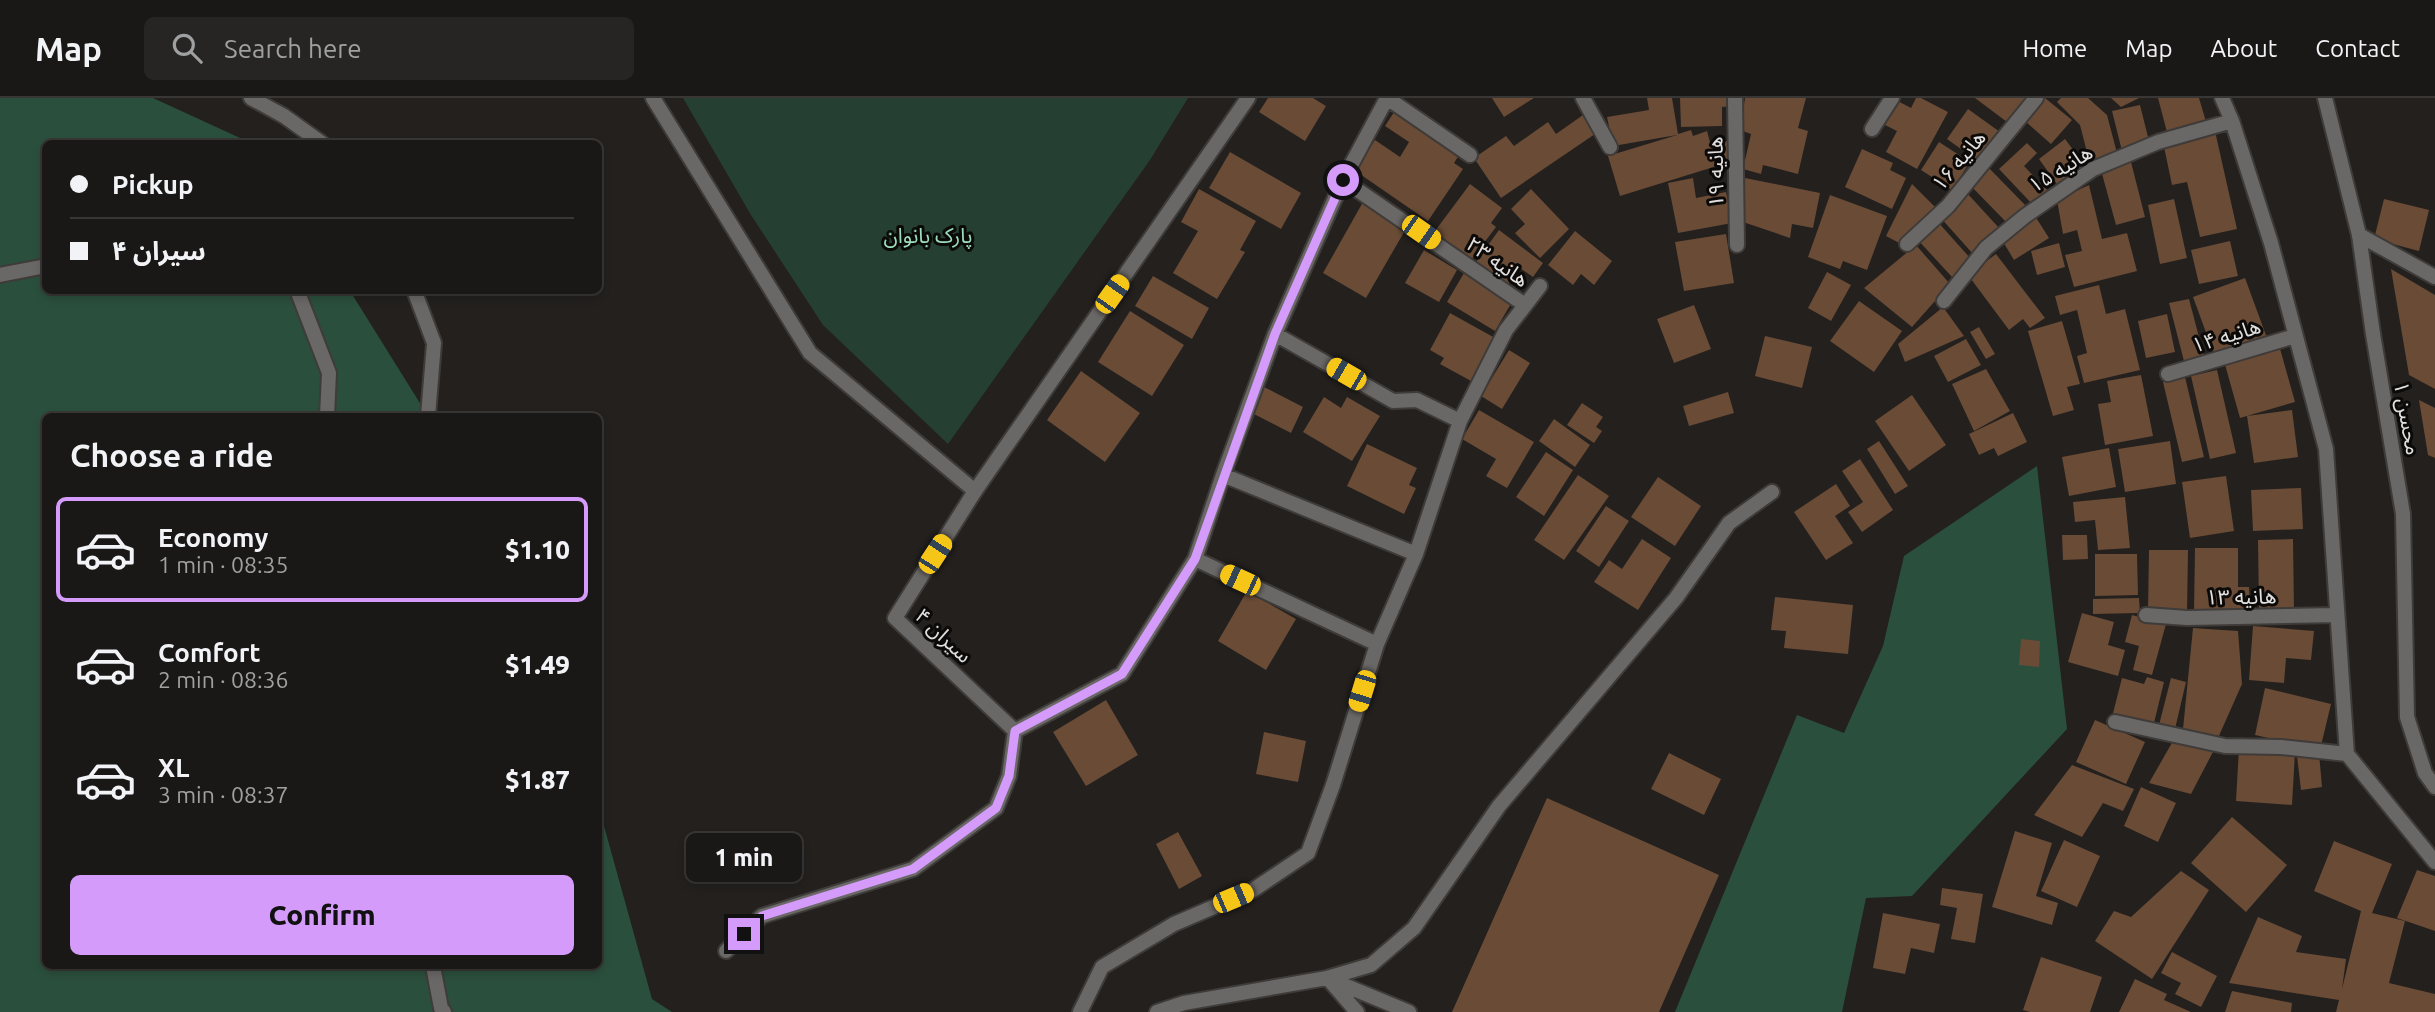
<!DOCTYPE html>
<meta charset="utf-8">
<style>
body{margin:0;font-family:Ubuntu,"Noto Sans Arabic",sans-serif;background:#272523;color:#f1f3f6;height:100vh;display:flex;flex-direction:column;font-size:26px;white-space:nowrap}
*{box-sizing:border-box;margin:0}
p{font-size:23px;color:#9fa0a1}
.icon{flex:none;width:38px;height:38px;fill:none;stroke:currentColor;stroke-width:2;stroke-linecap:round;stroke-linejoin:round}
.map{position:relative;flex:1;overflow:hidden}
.side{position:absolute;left:42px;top:315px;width:560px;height:556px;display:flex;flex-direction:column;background:#1a1816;border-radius:10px;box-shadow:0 4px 10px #0003,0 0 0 2px #383735}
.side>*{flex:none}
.hud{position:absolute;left:42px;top:42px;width:560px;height:154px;border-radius:10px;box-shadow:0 4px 10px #0003,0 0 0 2px #383735;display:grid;align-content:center;height:154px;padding:0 28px;background:#1a1816}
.end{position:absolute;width:32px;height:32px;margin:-16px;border:9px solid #d59bfa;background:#111;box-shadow:0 0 0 4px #111}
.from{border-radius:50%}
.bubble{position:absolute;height:49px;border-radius:10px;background:#1a1816;box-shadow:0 4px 10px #0003,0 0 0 2px #383735;font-size:23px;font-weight:800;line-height:49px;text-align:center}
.car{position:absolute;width:21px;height:42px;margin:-21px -10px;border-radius:9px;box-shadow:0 0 5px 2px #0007;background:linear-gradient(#f5c518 24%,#345 0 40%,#f5c518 0 76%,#345 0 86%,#f5c518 0)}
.hud b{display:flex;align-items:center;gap:24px;height:66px;font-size:26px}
.hud b+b{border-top:2px solid #383735}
.hud i{width:18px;height:18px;background:#f1f3f6}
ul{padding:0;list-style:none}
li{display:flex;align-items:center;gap:21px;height:105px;margin:0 14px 10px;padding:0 14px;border:4px solid transparent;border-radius:10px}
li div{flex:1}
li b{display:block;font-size:26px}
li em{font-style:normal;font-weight:800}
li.on{border-color:#d59bfa}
li>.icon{width:63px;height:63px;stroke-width:1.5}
h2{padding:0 28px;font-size:32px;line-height:84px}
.primary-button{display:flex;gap:14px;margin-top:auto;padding:14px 28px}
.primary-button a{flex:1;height:80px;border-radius:10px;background:#d59bfa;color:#111;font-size:28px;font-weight:800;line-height:80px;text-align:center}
header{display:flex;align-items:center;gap:42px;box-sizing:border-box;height:98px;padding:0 35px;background:#1a1816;border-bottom:2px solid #383735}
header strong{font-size:33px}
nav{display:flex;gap:38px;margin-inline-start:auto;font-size:24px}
.search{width:490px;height:63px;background:#272523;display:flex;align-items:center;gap:18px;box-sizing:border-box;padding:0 24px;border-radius:10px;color:#9fa0a1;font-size:26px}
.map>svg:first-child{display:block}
.green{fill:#263f33}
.forest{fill:#2b4f3d}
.building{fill:#694b36}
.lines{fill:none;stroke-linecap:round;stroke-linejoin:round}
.lane-casing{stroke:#3e3b39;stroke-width:18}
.street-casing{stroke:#3e3b39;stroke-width:18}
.lane{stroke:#6a6867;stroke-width:14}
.street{stroke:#6a6867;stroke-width:14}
.route{stroke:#d59bfa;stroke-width:9}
.labels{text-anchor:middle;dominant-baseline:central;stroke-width:6;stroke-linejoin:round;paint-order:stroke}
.street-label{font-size:21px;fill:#e2e0df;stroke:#0b0a09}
.park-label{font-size:21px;fill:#9cdebc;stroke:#0b0a09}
</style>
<header>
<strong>Map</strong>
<div class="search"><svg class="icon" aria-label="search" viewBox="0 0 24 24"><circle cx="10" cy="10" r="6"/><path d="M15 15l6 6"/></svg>Search here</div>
<nav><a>Home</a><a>Map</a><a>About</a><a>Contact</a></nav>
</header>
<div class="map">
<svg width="2435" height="914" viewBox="0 0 2435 914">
<rect width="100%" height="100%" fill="#23201e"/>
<path class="green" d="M683,0H1188L1150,62L948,346L823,227L751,117Z"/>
<path class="forest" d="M0,0H153L251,45L46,46V192L350,193L428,318H46V868H598L599,710L652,901L672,914H0Z
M2037,368L2067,631L1912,798L1866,800L1842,914H1675L1797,617L1844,635L1883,548L1904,458Z"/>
<path class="building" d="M1268,0H1313L1326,8L1305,43L1259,14Z
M1492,0H1534L1504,19Z
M1647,0H1672L1678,36L1691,32L1693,38L1707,33L1711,48L1727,43L1733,63L1620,98L1608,58L1677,37L1613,48L1607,19L1649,12Z
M1680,0H1732V8L1722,9V28L1681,29Z
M1745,0H1806L1798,30L1808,33L1798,76L1763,67L1761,76L1743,71L1751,36L1740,32Z
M1916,0H1921L1948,14L1917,71L1886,54L1897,33L1881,25L1894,1L1911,10Z
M1975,0H2024L2029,3L2011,27Z
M2045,0L2072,22L2051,46L2025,23Z
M2061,0H2088L2107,17L2117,55L2089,62L2080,27L2057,4Z
M2111,0H2139L2121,9Z
M2158,0H2199L2207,27L2168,38Z
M2140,7L2149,43L2122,53L2112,13Z
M1396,11L1461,54L1454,65L1463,71L1428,123L1354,72L1375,42L1400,59L1409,44L1385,28Z
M1968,11L2000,34L1979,64L1947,41Z
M1583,17L1595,36L1501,100L1474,60L1506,38L1514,48L1548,24L1556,36Z
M2215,33L2237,131L2200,139L2187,84L2172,87L2163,44Z
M2065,41L2086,69L2059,89L2039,61Z
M1939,44L1970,64L1952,92L1921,72Z
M2027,45L2037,55L2024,68L2049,94L2034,108L1999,71Z
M1862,51L1893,65L1890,72L1906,80L1892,111L1845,89Z
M1230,54L1301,95L1281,131L1209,90Z
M2131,64L2145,119L2116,127L2101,72Z
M1987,68L2027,109L2009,127L1969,86Z
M1693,80L1696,100L1726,94L1732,125L1678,135L1668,85Z
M1745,80L1820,95L1813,130L1792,126L1790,140L1743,124Z
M1470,86L1502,110L1491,125L1496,129L1468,166L1432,137Z
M1912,86L1940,114L1901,146L1886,138Z
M2089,87L2102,141L2127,135L2137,173L2074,189L2065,157L2082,153L2077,132L2063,136L2057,102Z
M1199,91L1256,123L1240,152L1245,154L1217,201L1173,175L1198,133L1181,124Z
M1531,91L1569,131L1540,160L1515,135L1525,126L1511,111Z
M1966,94L2000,131L1973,156L1940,119Z
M1830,97L1887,118L1867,172L1843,163L1840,171L1808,159Z
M2174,101L2187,160L2160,166L2148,107Z
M2384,101L2429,112L2419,153L2374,141Z
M1363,104L1407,129L1366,200L1323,175Z
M2035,118L2049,140L2014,162L2002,142Z
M1937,123L1971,161L1952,179L1917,141Z
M1499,132L1543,165L1533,179L1520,170L1507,188L1476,164Z
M1575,133L1612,163L1594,187L1581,176L1573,187L1548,167Z
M1726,136L1734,185L1684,193L1675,144Z
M2230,143L2238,178L2199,186L2191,152Z
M2059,145L2065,169L2037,177L2031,153Z
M1916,147L1950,186L1912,229L1864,190Z
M1424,152L1457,172L1439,204L1405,185Z
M1996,156L2045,220L2030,230L2023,221L2009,232L1968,177Z
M2391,171L2435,197V291L2409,277Z
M1827,174L1851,187L1831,223L1808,210Z
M1464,175L1512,204L1495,233L1447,204Z
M1153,178L1209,210L1192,241L1135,208Z
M2245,180L2267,240L2215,259L2193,199Z
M2099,187L2106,216L2125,211L2140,272L2084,285L2077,258L2087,255L2077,212L2060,217L2055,198Z
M2189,201L2205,262L2185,267L2169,205Z
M1859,203L1902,233L1874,274L1830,243Z
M1694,207L1711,251L1674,265L1657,221Z
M1943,209L1964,238L1905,264L1898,246Z
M1130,213L1184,247L1152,298L1098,264Z
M1450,215L1495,240L1471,283L1440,266L1444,260L1430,252Z
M2167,216L2175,254L2146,260L2138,223Z
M2062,223L2080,286L2067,289L2074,312L2053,318L2028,233Z
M1979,229L1995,256L1986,261L1970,234Z
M1765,238L1812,249L1802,290L1755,278Z
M1966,241L1981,267L1948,284L1934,258Z
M2279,247L2295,304L2240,320L2224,263Z
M1509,252L1530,265L1502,311L1481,298Z
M1986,271L2010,313L1974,333L1952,286Z
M2217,272L2236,355L2210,361L2191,278Z
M1081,273L1140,315L1105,364L1047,322Z
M2141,277L2153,338L2105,347L2098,306L2111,304L2107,283Z
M2185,279L2204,359L2182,364L2163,284Z
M1264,289L1303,309L1291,335L1252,315Z
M1728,294L1734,315L1689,328L1683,308Z
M1912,297L1946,347L1909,373L1875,323Z
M1324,299L1341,310L1347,299L1380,318L1352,363L1303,334Z
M2419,302L2435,310V360L2428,357Z
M1582,305L1603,319L1596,329L1602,333L1594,345L1567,327Z
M1479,312L1534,344L1507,390L1486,378L1496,361L1462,341Z
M2292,312L2298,359L2254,365L2247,318Z
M2013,315L2027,344L1998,358L1994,350L1979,357L1969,336Z
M1554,321L1590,347L1575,369L1539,343Z
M1879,343L1908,388L1895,396L1867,351Z
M2170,343L2176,386L2125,394L2118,351Z
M1367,346L1417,370L1409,387L1416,390L1404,416L1347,388Z
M2109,350L2116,389L2069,398L2062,359Z
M1546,354L1573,372L1544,418L1516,399Z
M1860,361L1893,412L1862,434L1848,414L1863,404L1842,373Z
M1578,377L1609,398L1564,462L1534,442Z
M2226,378L2234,433L2190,440L2182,384Z
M1658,379L1701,408L1675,448L1631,419Z
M1836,386L1850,408L1835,418L1853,445L1826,462L1794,414Z
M2301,390L2303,431L2253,433L2251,392Z
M2125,399L2130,450L2098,452L2095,422L2075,424L2073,404Z
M1606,408L1629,423L1599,469L1576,453Z
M2062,437H2087L2088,461L2063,462Z
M1642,441L1671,460L1638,512L1594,484L1609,462L1622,471Z
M2293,441L2294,513H2259L2258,442Z
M2195,450H2238V489H2249L2250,513L2194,512Z
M2149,452H2188L2187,514L2148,513Z
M2095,456H2137L2138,497L2095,498Z
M1247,493L1296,521L1266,572L1218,543Z
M1775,499L1853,507L1848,556L1784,550L1786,533L1771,532Z
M2139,500L2140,515L2093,516V501Z
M2082,515L2114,524L2108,547L2125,552L2118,578L2068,564Z
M2132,517L2166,526L2152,577L2133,572L2139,548L2125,544Z
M2253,528L2314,533L2311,562L2286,560L2284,585L2249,582Z
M2193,530L2238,533L2242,586L2218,640L2183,631Z
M2021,541L2040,543L2039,569L2019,567Z
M2147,579L2164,584L2153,629L2112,619L2122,580L2144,586Z
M2171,580L2186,584L2175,631L2159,627Z
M2265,590L2331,606L2320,652L2255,637Z
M1106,602L1138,657L1086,688L1053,634Z
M2095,622L2145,644L2126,686L2076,664Z
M1264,634L1306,643L1298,684L1256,676Z
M2173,643L2214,652L2191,696L2149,685Z
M2239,650L2295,654L2292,707L2236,703Z
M1669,655L1721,681L1704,717L1651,691Z
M2319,655L2322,689L2301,692L2297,658Z
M2072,667L2134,691L2123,713L2103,705L2082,739L2034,717Z
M2141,689L2176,705L2158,744L2124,728Z
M1547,700L1719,777L1659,914H1452Z
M2232,719L2287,767L2246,814L2191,765Z
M2015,733L2052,745L2036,798L2058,805L2052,827L1992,809Z
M1178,734L1202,778L1179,791L1156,746Z
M2064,742L2100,758L2077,809L2041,793Z
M2334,743L2392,766L2372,815L2405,823L2389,885L2435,896V914H2336L2339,902L2229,885L2258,819L2302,838L2296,854L2346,861L2342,891L2361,813L2314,793Z
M2417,772L2435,778V833L2397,820Z
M2181,773L2209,792L2152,881L2095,843L2114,813L2131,819Z
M1942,790L1983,796L1975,845L1951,841L1957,810L1940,807Z
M1883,815L1940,826L1934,855L1911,850L1905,876L1873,870Z
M2172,854L2217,878L2201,909L2175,896L2181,885L2161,875Z
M2041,859L2102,879L2090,914H2030L2023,912Z
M2135,881L2167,896L2164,902L2191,914H2119Z
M2232,893L2292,905L2291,914H2225Z"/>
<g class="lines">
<g class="lane-casing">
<path id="lane" d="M653,0L810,255L975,393
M2325,0L2359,137L2373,236L2403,416L2407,619L2425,675L2435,689"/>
</g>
<g class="street-casing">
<path id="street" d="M251,0L284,18L323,46
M1387,0L1470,57
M1583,0L1610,49
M1735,0L1737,147
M2222,0L2232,23L2271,145L2326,351L2347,656L2435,764
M1872,31L1892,0
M1343,82L1525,207
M2359,137L2435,179
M1907,146L1948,108L2036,0
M0,177L46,168
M297,192L329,275L327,318
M414,192L434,245L428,318
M1944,203L1986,150L2025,118L2093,71L2158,44L2232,23
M1275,236L1393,303L1417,302L1460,323
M2168,276L2295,238
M1223,377L1416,456
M1195,461L1377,546
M2146,517L2187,520L2337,517
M2115,624L2225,648L2281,649L2347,656
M1015,633L1122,576L1195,461L1223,377L1275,236L1343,82L1387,0
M726,853L762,818L913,771L996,710L1009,678L1015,633L895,520L975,393L1248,0
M433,868L441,910L444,914
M1327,880L1409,914
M1331,884L1357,914
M1080,914L1102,869L1174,826L1253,792L1308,755L1333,687L1377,546L1416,456L1460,323L1506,232L1540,188
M1157,914L1184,905L1327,880L1371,867L1414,830L1499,708L1676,500L1729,425L1772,394"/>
</g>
<use href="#lane" class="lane"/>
<use href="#street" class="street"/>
</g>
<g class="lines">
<path class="route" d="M744,836L762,818L913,771L996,710L1009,678L1015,633L1122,576L1195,461L1275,236L1343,82"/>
</g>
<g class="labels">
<g class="street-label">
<text transform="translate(1958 62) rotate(-50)">هانیه ۱۶</text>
<text transform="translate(2060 70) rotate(-32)">هانیه ۱۵</text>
<text transform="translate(1715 74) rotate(-91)">هانیه ۱۹</text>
<text transform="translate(1498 163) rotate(35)">هانیه ۲۳</text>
<text transform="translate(2226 237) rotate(-17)">هانیه ۱۴</text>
<text transform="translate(2408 320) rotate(80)">محسن ۱</text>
<text transform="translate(2241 498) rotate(-1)">هانیه ۱۳</text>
<text transform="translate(944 537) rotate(43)">سیران ۴</text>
</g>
<g class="park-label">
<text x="928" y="137">پارک بانوان</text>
</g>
</g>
</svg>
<i class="end from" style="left:1343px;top:82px"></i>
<i class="end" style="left:744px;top:836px"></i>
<div class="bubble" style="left:686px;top:735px;width:116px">1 min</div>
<i class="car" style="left:1421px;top:134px;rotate:125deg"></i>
<i class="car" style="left:1112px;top:196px;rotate:35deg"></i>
<i class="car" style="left:1346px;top:276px;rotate:300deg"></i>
<i class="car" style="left:935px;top:456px;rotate:33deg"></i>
<i class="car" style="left:1240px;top:482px;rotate:295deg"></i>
<i class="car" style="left:1362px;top:593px;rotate:197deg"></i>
<i class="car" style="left:1233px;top:800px;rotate:67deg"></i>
<div class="hud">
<b><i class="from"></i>Pickup</b>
<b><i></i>سیران ۴</b>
</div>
<section class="side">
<h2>Choose a ride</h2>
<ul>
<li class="on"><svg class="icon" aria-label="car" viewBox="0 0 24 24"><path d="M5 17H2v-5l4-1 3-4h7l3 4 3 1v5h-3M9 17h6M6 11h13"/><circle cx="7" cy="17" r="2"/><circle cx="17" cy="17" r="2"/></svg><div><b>Economy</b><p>1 min · 08:35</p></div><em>$1.10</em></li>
<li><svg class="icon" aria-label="car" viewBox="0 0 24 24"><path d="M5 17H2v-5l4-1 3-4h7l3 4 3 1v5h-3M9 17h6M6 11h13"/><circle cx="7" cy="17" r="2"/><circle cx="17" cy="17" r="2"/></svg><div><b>Comfort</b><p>2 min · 08:36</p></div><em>$1.49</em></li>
<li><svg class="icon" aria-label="car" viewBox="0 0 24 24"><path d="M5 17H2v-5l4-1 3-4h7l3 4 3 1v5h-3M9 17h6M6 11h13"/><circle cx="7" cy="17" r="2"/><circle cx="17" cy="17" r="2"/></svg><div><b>XL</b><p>3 min · 08:37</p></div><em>$1.87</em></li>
</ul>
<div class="primary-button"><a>Confirm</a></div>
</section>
</div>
